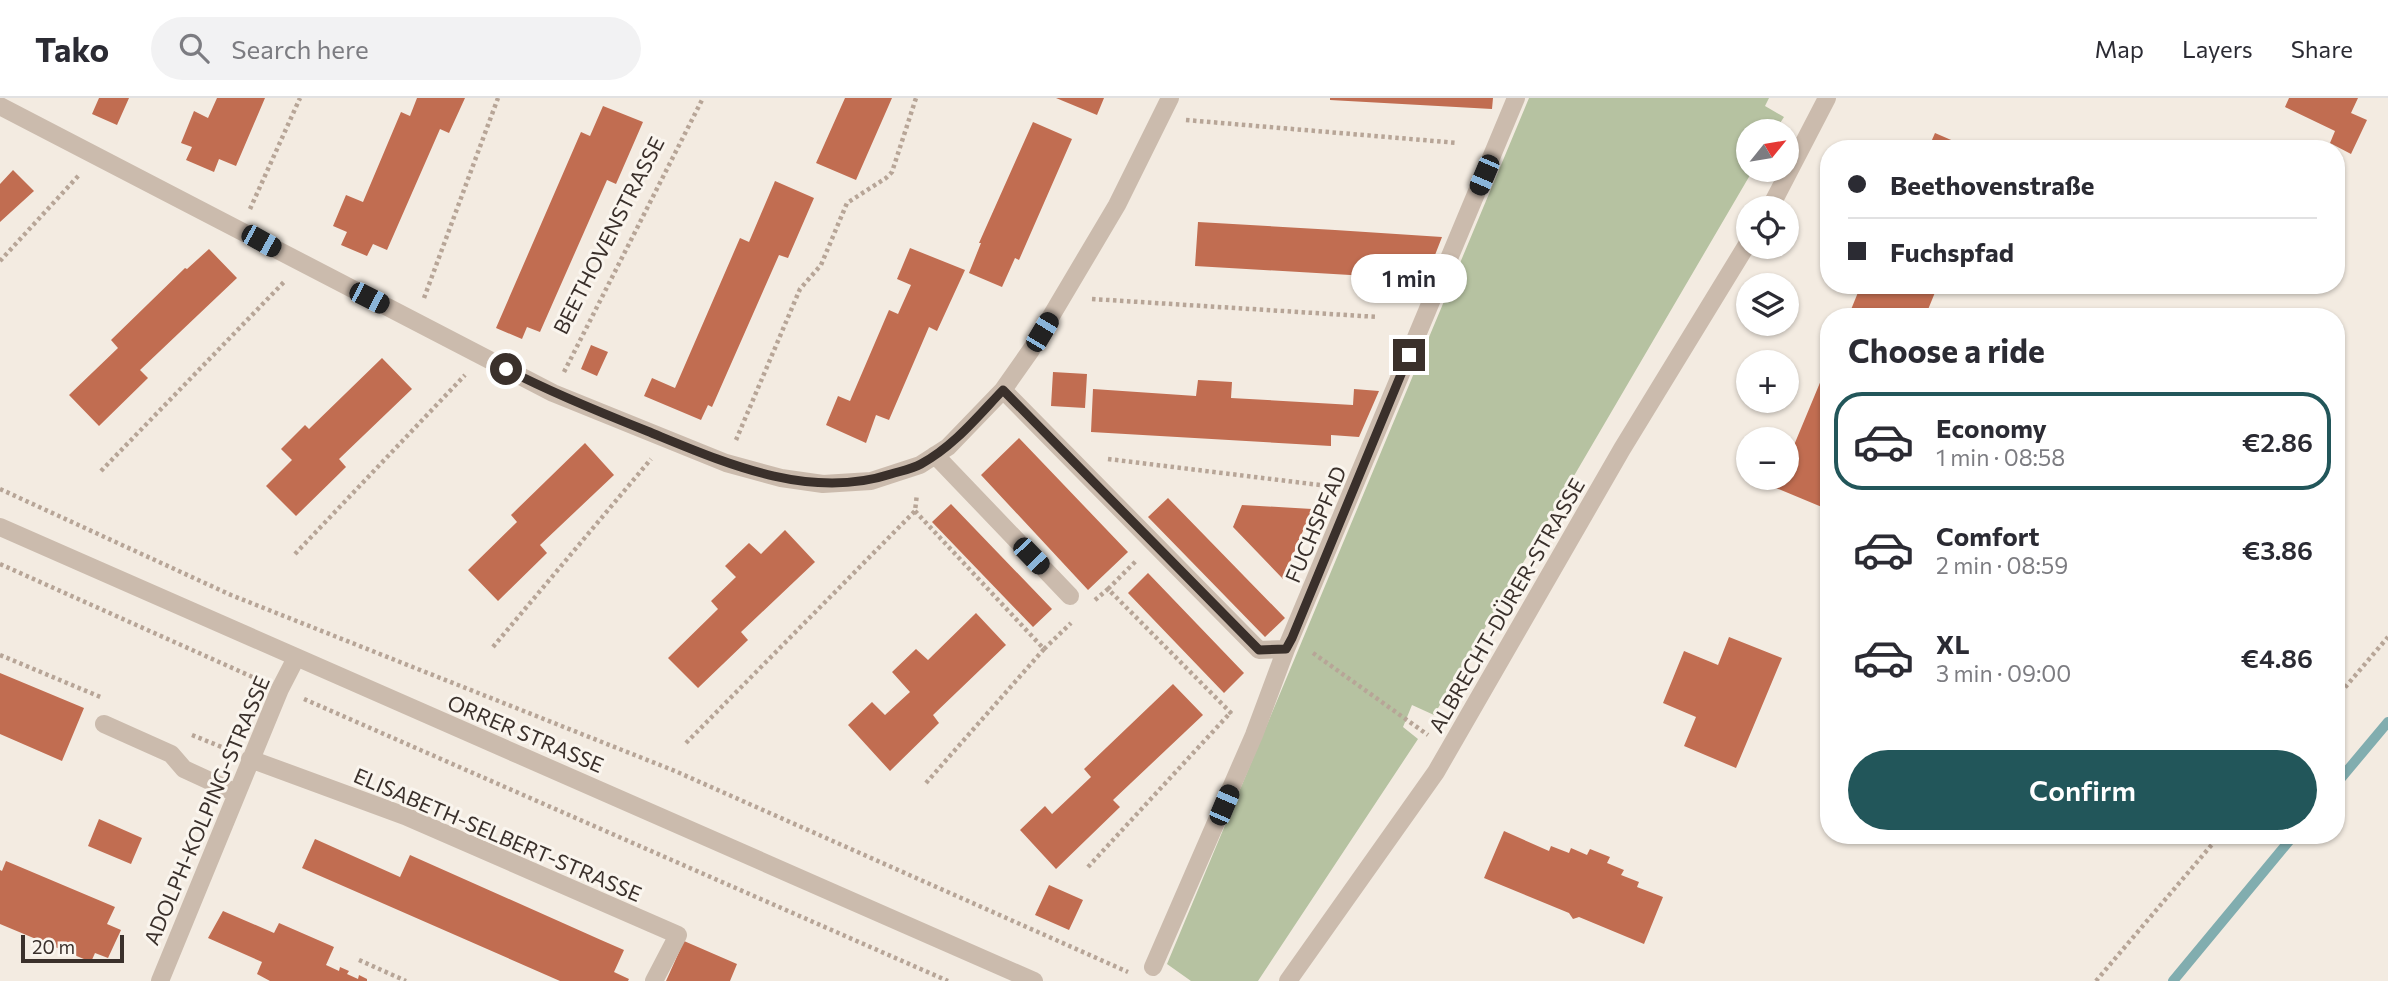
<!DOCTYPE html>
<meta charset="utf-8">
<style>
body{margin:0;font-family:Commissioner,sans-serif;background:#f2f2f3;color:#2b2b33;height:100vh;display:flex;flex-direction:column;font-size:26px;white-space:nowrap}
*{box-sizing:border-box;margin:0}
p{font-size:23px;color:#7c7c81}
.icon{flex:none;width:38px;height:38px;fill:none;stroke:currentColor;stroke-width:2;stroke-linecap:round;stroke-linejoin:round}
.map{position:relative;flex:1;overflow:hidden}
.drawer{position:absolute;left:1820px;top:210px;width:525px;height:536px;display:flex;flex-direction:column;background:#fff;border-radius:28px;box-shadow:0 2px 5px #0004}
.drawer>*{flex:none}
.hud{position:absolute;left:1820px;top:42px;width:525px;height:154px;border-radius:28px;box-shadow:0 2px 5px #0004;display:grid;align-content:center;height:154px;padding:0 28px;background:#fff}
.needle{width:46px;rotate:60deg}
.tools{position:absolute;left:1736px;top:21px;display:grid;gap:14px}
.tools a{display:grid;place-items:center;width:63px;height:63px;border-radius:50%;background:#fff;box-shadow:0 2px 5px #0004;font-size:35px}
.scale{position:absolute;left:21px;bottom:18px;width:103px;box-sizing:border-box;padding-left:7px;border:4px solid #3a302b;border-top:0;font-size:19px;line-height:24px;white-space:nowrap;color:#3a302b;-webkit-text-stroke:5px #faf5ee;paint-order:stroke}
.end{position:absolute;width:32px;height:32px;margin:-16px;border:9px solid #3a302b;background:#fff;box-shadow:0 0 0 4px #fff}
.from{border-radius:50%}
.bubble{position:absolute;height:49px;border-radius:24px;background:#fff;box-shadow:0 2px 5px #0004;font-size:23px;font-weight:600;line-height:49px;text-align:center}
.car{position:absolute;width:21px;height:42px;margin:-21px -10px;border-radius:9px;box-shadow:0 0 5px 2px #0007;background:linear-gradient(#222 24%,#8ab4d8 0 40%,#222 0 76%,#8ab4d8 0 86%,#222 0)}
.hud b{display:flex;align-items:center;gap:24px;height:66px;font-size:26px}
.hud b+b{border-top:2px solid #e1e1e2}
.hud i{width:18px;height:18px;background:#2b2b33}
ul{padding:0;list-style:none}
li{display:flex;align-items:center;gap:21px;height:98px;margin:0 14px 10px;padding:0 14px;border:4px solid transparent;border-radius:28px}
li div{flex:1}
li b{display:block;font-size:26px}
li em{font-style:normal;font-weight:600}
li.active{border-color:#22565a}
li>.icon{width:63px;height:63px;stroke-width:1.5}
h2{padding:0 28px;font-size:32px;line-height:84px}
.cta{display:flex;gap:14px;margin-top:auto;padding:14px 28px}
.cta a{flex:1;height:80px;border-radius:42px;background:#22565a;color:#fff;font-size:28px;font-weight:600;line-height:80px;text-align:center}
header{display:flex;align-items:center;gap:42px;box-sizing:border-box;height:98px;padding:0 35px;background:#fff;border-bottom:2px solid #e1e1e2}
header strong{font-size:33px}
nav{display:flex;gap:38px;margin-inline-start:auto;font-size:24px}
.search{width:490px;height:63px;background:#f2f2f3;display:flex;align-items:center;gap:18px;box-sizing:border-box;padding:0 24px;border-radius:38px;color:#7c7c81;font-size:26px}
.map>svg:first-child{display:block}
.green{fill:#b6c2a1}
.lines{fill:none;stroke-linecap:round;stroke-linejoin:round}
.stream{stroke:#81adaf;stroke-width:10}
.building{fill:#c16d51}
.path{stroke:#b7a597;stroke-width:4.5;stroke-dasharray:3.5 3.5;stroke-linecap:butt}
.minor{stroke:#cbbbad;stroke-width:18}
.route{stroke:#3a302b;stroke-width:9}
.labels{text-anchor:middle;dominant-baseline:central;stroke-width:6;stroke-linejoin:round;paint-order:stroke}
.street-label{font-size:21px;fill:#3a302b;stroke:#faf5ee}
</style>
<header>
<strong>Tako</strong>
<div class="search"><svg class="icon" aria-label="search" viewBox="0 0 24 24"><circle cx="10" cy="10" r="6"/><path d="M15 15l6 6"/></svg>Search here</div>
<nav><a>Map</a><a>Layers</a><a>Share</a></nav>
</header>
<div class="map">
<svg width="2388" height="883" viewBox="0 0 2388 883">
<rect width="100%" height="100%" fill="#f3ebe1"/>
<path class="green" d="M1529,0H1769L1765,8L1784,19L1775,33H1748V72H1753L1434,617L1412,607L1403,629L1418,641L1258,883H1191L1167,866Z"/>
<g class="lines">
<path class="stream" d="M2336,686L2388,624
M2173,883L2294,737"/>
</g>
<path class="building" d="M99,0H129L117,27L92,16Z
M217,0H265L236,68L219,61L214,74L186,62L192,49L181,45L194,13L208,20Z
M417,0H465L449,35L440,31L387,152L373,146L367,158L341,147L347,134L333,128L346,97L363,104L401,14L410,18Z
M845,0H892L856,82L816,65Z
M1056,0H1104L1097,17Z
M1330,0H1493L1492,11L1330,2Z
M2289,0H2358L2351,15L2367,22L2351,56L2330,45L2335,33L2285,9Z
M603,8L643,24L616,86L607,82L540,234L527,229L522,241L496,230L581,34L590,38Z
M1033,24L1072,41L1019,162L1015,160L1002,189L969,175L981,145H979Z
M1935,35L1972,51H1928Z
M13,72L34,93L0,124V86Z
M775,83L814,100L788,160L779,157L712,309L708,307L701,322L644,298L652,280L675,290L740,140L749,144Z
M1198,124L1335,132L1442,139L1428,175L1401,173V180L1195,168Z
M910,150L965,172L937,233L929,229L889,322L876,317L866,345L826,327L838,298L850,303L889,212L898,216L911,187L897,181Z
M209,151L237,180L140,272L148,280L99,328L69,297L118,250L111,242L185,170L187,171Z
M1861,187H1938L1925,219H1848Z
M591,247L608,254L597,278L581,271Z
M382,260L412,291L339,361L346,369L296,418L266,388L292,362L281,351L305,327L309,331Z
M1829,263V412L1776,390L1780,380H1787V364Z
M1053,274L1087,276L1085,310L1051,308Z
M1198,282L1232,284L1231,300L1353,307L1354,291L1379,293L1359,339L1331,337V348L1091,334L1093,291L1196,298Z
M1019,340L1128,454L1088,492L981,377Z
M585,345L614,377L540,447L547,455L498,503L468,472L517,424L511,417Z
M1168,400L1285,520L1265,539L1148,419Z
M951,406L1052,511L1033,529L932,424Z
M1242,407L1312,411L1283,481L1233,429Z
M785,432L815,464L741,534L748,542L698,590L668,560L718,511L711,503L736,479L725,468L749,445L761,456Z
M1148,475L1244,575L1224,595L1128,495Z
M976,515L1006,547L933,617L939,625L890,673L848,627L872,604L885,617L910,594L892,574L916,551L928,562Z
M1729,539L1782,560L1736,670L1684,648L1696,619L1663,605L1684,553L1718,567Z
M0,575L84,610L62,663L0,636Z
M1173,586L1203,617L1113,702L1120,709L1056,771L1020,732L1045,708L1052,716L1091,679L1084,671Z
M99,721L142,740L131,766L88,748Z
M1504,733L1549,753L1551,748L1569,755L1571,750L1587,757L1590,751L1610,759L1607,765L1624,772L1621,777L1639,784L1637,789L1663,799L1644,846L1579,819L1573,821L1569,815L1484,780Z
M315,741L400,779L410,757L601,842L624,852L614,874L629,881L628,883H560L302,770Z
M6,763L115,809L107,826L121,832L108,860L95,855L91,864L0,826V772L2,773Z
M1049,787L1083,802L1069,832L1035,817Z
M223,813L274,835L279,825L334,849L326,867L339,873L340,869L349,873L347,876L358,881L359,877L367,881V883H270L257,876L262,864L208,840Z
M684,843L737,866L730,883H666Z"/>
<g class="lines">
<path class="path" d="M1186,22L1458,45
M250,111L300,0
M0,163L80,76
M424,200L498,0
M1092,201L1378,219
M564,274L703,0
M736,342L800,191L821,167L847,105L886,80L892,74L916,0
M1108,361L1328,388
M101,373L284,184
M0,391L231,497L675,673L1128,874
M915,413L1044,551L1071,525
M295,456L465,277
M0,466L257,581
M1108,491L1137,462
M1095,502L1108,491L1233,617
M493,549L651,361
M1313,555L1428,637
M0,557L103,600
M2336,600L2388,539
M304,601L948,883
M192,637L229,652
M686,645L915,413L917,396
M926,685L1044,551
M1088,769L1231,614
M359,862L406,883
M2096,883L2220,737"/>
<path class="minor" d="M0,8L553,295L726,365L781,380L823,386L871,383L920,367L948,349L1003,292L1031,252L1117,107L1170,0
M1770,110L1827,0
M1003,292L1259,552L1286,551
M935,357L1070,498
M0,429L1034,883
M104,626L171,656L184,671L236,695
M250,661L405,718L678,837L654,883
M1153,869L1254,637L1286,551L1516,0
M160,883L280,591L296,560
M1288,883L1436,674L1622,351L1748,145"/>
</g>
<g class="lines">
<path class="route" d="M506,271C552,295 599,314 647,333C723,364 808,403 891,376C901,373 912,371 921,366C954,348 978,318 1003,292L1259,552L1286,551L1292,540L1409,257"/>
</g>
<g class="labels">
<g class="street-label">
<text transform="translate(608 137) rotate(-63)">BEETHOVENSTRASSE</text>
<text transform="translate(1315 426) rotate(-67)">FUCHSPFAD</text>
<text transform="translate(1506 507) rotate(-60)">ALBRECHT-DÜRER-STRASSE</text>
<text transform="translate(526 635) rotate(23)">ORRER STRASSE</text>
<text transform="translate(206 712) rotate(-67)">ADOLPH-KOLPING-STRASSE</text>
<text transform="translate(498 736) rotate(23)">ELISABETH-SELBERT-STRASSE</text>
</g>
</g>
</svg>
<div class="tools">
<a><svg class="needle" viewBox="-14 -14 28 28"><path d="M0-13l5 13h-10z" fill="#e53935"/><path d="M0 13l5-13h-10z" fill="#7c7c81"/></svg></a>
<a><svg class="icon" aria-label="locate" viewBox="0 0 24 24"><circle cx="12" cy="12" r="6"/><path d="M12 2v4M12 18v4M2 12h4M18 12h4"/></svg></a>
<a><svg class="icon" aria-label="layers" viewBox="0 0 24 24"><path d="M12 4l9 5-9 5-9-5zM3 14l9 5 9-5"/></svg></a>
<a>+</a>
<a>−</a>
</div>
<div class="scale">20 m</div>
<i class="end from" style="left:506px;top:271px"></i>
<i class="end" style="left:1409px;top:257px"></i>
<div class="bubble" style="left:1351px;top:156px;width:116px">1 min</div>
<i class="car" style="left:1484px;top:77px;rotate:203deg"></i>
<i class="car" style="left:261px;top:143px;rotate:119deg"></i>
<i class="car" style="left:369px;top:200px;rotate:117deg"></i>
<i class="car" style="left:1042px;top:234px;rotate:31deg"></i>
<i class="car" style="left:1031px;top:458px;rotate:136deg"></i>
<i class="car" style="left:1224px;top:707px;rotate:23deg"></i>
<div class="hud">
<b><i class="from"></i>Beethovenstraße</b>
<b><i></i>Fuchspfad</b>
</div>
<section class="drawer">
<h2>Choose a ride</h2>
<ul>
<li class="active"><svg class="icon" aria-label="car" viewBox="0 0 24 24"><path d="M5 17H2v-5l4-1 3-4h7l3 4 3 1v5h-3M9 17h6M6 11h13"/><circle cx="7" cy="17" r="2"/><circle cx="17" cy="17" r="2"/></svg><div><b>Economy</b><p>1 min · 08:58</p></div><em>€2.86</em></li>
<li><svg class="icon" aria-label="car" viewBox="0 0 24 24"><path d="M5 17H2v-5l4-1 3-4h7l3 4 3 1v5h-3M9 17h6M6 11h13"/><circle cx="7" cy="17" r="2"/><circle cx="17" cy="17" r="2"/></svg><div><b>Comfort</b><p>2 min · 08:59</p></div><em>€3.86</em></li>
<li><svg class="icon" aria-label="car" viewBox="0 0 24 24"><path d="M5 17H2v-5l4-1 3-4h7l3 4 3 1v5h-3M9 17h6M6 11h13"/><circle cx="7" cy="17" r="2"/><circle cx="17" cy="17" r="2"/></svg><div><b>XL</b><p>3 min · 09:00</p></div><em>€4.86</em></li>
</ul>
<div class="cta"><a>Confirm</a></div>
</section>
</div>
